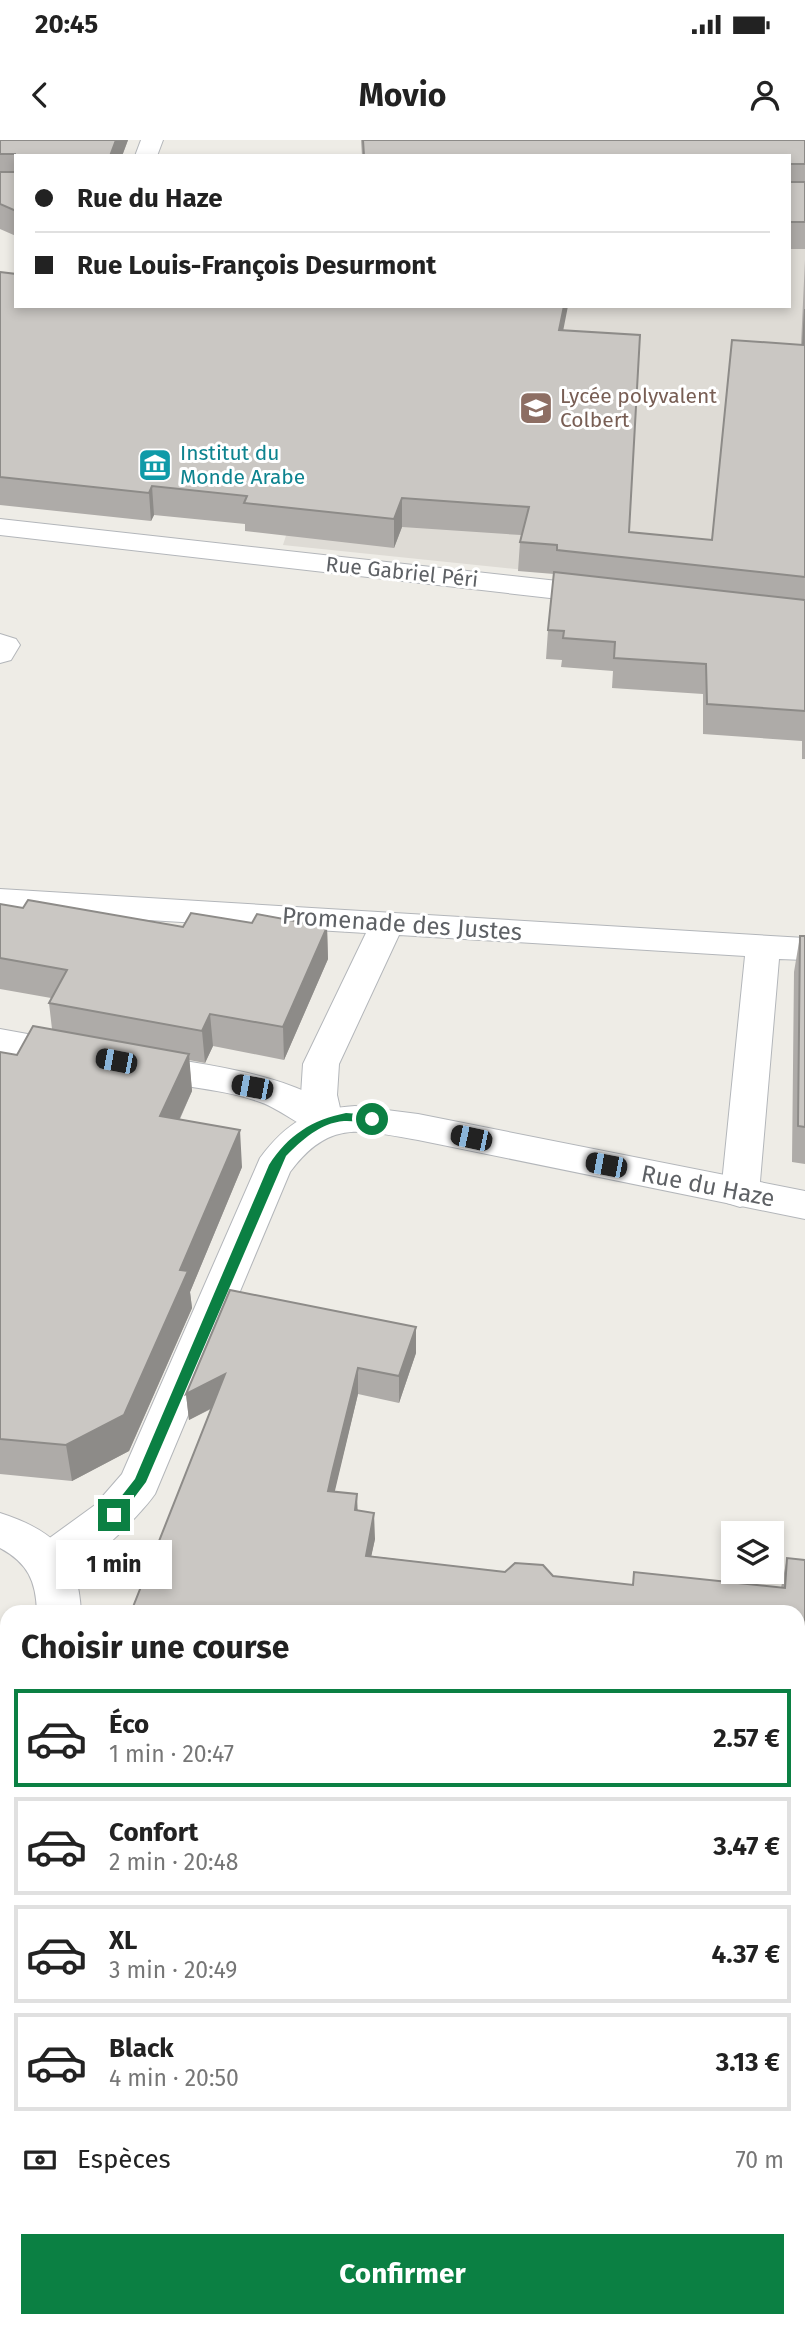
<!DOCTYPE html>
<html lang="fr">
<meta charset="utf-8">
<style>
body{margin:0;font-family:"Fira Sans",sans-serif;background:#f2f2f2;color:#222;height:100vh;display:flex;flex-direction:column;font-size:26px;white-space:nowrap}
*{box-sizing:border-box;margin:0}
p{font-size:23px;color:#767676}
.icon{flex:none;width:38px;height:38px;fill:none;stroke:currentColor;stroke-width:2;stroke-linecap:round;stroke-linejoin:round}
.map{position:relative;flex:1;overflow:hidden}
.details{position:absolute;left:0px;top:1465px;width:805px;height:723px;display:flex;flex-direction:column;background:#fff;border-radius:21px 21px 0 0;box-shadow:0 4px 10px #0003}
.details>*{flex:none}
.guide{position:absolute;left:14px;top:14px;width:777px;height:154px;border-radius:0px;box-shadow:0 4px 10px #0003;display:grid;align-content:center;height:154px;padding:0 21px;background:#fff}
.buttons{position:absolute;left:721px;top:1381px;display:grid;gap:14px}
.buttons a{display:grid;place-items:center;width:63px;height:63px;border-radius:0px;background:#fff;box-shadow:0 4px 10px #0003;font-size:35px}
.end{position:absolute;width:32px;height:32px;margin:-16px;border:9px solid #0b8043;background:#fff;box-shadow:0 0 0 4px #fff}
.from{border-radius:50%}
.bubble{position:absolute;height:49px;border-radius:0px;background:#fff;box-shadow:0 4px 10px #0003;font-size:23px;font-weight:700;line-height:49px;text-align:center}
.car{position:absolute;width:21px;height:42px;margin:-21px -10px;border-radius:9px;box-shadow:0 0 5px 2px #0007;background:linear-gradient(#222 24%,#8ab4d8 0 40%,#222 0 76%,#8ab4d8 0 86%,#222 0)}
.guide b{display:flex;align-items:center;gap:24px;height:66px;font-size:26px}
.guide b+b{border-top:2px solid #e0e0e0}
.guide i{width:18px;height:18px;background:#222}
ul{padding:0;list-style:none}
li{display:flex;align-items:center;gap:21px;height:98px;margin:0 14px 10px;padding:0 7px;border:4px solid #e0e0e0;border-radius:0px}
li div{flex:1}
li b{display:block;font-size:26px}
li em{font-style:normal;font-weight:700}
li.active{border-color:#0b8043}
li>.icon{width:63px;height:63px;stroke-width:1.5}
h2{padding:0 21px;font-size:32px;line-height:84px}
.pay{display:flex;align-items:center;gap:18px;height:77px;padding:0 21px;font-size:26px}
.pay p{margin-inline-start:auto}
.button{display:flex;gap:14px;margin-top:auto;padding:14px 21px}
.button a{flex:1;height:80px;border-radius:0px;background:#0b8043;color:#fff;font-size:28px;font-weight:700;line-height:80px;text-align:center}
.status{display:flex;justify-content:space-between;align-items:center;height:49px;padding:0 35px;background:#fff;direction:ltr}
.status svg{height:19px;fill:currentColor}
header{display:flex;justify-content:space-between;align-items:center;height:91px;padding:0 21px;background:#fff;font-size:32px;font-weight:700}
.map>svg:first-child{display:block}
.education{fill:#dedbd5}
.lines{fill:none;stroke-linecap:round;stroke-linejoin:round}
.pedestrian-casing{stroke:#b3b6ba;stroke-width:2}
.minor-casing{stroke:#b3b6ba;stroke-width:2}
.tertiary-casing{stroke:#b3b6ba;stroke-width:2}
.secondary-casing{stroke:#b3b5b9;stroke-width:2}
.pedestrian{fill:#fff;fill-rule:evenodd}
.minor{fill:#fff;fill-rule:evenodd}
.tertiary{fill:#fff;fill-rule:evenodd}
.secondary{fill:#fff;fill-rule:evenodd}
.wall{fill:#aeaba8}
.shaded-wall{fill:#8d8b88}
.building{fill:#cac7c3;stroke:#8d8b88;stroke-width:2}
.route{fill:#0b8043}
.labels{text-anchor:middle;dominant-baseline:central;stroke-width:6;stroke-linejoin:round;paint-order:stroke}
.far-education-label{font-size:21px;fill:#785e54;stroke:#fff;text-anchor:start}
.far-culture-label{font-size:21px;fill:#0d838f;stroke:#fff;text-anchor:start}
.far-street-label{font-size:21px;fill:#5e6165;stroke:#fff}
.street-label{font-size:24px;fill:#5e6165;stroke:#fff}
</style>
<div class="status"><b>20:45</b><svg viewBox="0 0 49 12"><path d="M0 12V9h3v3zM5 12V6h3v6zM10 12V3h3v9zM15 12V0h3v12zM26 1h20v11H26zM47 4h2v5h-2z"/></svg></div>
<header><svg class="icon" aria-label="back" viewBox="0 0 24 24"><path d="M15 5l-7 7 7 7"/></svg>Movio<svg class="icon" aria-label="person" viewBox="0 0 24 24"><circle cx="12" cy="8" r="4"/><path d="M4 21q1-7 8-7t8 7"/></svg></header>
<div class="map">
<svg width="805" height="2187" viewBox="0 0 805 2187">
<rect width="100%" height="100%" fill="#eeece6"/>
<path class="education" d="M789,77L805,78V459L283,405L326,270L34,166H789Z"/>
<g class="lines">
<g class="pedestrian-casing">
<path id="pedestrian" d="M0,494L16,499L20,505L11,520L0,523Z
M0,749L805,798V820L779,819L759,1053L753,1063L740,1067L727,1063L721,1053L745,816L399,795L339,924L337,955L343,981L338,990L325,994L312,990L307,981L301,955L303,924L366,793L0,771Z"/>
</g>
<g class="minor-casing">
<path id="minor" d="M0,379L603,446L613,449L617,455L613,461L603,464L0,395Z
M0,889L88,905L93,914L88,923L75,926L0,913Z
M141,914C191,923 316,935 343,981L338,990C309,999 287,971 260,962C218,947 171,947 128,935L123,926L128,917Z
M798,1672L805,1673V1715L798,1714Z
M587,2180H641V2187H587Z"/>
</g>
<g class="tertiary-casing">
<path id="tertiary" d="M141,0H163L157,16H135Z
M355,966L418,974L805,1051V1079L418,1000C360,990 329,979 290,1032L155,1354C139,1377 77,1440 48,1441C44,1441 37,1437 33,1436L26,1423L33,1410L95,1365L122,1334L260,1018C287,982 310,969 355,966Z"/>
</g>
<g class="secondary-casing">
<path id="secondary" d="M0,1373C53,1390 78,1412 81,1472H37C36,1441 28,1423 0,1408Z
M7,1604V1660L0,1663V1606Z"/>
</g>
<use href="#pedestrian" class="pedestrian"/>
<use href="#minor" class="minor"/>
<use href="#tertiary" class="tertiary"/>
<use href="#secondary" class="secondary"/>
</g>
<path class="wall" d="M0,0H128L122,16H16V96L0,89Z
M361,0H805V109H789V16H362Z
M805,120V619H802V601L703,594V554L612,548L613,531L561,527L562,520L546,519L548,490L554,434L518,431L520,402L521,395L402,387L394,408L245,391V384L154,375L151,381L0,365V132L16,166L563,190L629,392L712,400L801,205Z
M0,764L23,768L183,787L252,783L327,787L328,819L284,920L213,906L205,923L189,920L192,951L180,979L242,1027L190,1152L192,1168L129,1311L72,1341L0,1334V912L17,915L52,889L49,863L51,858L0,849Z
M800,796H805V1024L792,1022L794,832Z
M416,1187V1213L399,1263L358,1254L334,1352L358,1370L375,1399L371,1416L505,1432L632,1445L781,1448L787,1418L805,1420V1638H798V1472H131L211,1269L189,1280L186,1254Z
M798,1720L805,1721V1999H803V2028L805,2030V2162L798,2160Z
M228,2180H295L294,2186L304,2187H254Z
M657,2180H788V2187H657Z"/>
<path class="shaded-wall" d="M116,0H128L122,16H110Z
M564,166H568L558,217L559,190Z
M152,346L154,375L151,381L149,353Z
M402,358V387L394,408V379Z
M327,787L328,819L284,920L283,887Z
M210,874L213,906L205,923L202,891Z
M189,914L192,951L164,1013L160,976Z
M240,990L242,1027L190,1152L192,1168L129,1311L72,1341L66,1305L180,1130Z
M416,1187V1213L399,1263V1236Z
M358,1228V1254L333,1359L328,1351Z
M225,1234L227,1260L189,1280L186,1254Z
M357,1354L358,1380L355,1370Z
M374,1373L375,1399L366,1441V1416Z
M86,2180H98L96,2187H84Z
M291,2180H295L294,2187H292Z"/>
<path class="building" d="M0,0H116L110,16H16V71L0,64V32H15V14H0Z
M363,0H805V24H790V42H805V82H789V16H364Z
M0,132L16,134V166H564L559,190L640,195L629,392L712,400L732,200L803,205L805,169V437L557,410V405L520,402L529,367L402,358L394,379L244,363L247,356L152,346L149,353L0,337Z
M554,432L805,460V571L707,564L706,524L614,518L615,502L563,498L564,491L548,490Z
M28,760L183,787L191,773L252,783L257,774L327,787L283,887L210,874L202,891L49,863L67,830L0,818V764L23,768Z
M800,796H805V987L798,986Z
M33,886L189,914L160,976L240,990L180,1130L188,1131L124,1275L66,1305L0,1299V912L17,915Z
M230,1150L416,1187L399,1236L358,1228L332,1333L328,1351L357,1354L355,1370L374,1373L366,1416L505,1432L515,1423L543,1425L553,1436L633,1445L634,1432L785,1448L787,1418L805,1420V1613H798V1472H131L225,1234L186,1254Z
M798,1720L805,1721V1973L803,1975V2028L805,2030V2136L798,2134Z
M7,1794V2180H86L84,2187H0V1812Z
M410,2180H543L542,2187H409Z
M661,2180H788V2187H661Z
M263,2182L304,2187H262Z"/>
<path class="route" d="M346,973L372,975L377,979C369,986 356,980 344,981C320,983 302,1000 286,1016L146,1342L118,1379H109V1372L135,1339L269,1025C288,995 312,980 346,973Z"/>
<defs>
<g id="school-square" transform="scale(1.75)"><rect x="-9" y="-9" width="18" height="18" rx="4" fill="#8d6e63" stroke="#fff"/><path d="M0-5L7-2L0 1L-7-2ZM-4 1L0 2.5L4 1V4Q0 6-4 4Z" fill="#fff"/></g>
<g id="museum-square" transform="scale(1.75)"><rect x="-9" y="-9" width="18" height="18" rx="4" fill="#0f9aa8" stroke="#fff"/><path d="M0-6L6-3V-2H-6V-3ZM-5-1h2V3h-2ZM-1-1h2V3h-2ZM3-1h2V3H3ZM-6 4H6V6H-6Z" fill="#fff"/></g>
</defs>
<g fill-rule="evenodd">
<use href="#school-square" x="536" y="268"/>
<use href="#museum-square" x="155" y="325"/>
</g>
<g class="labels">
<g class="far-education-label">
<text x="560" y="256">Lycée polyvalent<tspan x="560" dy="24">Colbert</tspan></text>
</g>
<g class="far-culture-label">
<text x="180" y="313">Institut du<tspan x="180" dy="24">Monde Arabe</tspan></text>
</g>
<g class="far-street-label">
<text transform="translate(402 432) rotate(6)">Rue Gabriel Péri</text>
</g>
<g class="street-label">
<text transform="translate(402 784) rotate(4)">Promenade des Justes</text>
<text transform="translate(708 1046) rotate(11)">Rue du Haze</text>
</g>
</g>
</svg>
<div class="buttons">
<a><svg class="icon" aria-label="layers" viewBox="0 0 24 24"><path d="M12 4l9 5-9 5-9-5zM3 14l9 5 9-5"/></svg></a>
</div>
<i class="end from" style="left:372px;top:979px"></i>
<i class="end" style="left:114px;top:1375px"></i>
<div class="bubble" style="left:56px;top:1400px;width:116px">1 min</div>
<i class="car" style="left:116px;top:921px;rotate:281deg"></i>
<i class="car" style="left:252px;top:947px;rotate:281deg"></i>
<i class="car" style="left:471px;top:998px;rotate:282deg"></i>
<i class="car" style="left:606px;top:1025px;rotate:281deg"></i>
<div class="guide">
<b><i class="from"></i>Rue du Haze</b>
<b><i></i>Rue Louis-François Desurmont</b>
</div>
<section class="details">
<h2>Choisir une course</h2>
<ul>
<li class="active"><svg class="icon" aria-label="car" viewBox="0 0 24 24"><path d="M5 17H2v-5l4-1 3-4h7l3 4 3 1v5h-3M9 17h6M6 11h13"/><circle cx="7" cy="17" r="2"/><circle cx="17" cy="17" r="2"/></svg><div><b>Éco</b><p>1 min · 20:47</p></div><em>2.57 €</em></li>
<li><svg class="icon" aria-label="car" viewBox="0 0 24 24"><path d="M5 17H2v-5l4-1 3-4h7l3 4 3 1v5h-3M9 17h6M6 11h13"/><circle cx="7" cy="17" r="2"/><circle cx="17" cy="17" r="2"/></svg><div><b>Confort</b><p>2 min · 20:48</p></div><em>3.47 €</em></li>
<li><svg class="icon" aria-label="car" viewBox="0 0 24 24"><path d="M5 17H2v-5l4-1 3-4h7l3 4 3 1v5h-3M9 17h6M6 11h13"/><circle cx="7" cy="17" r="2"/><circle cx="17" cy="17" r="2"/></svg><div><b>XL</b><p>3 min · 20:49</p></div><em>4.37 €</em></li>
<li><svg class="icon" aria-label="car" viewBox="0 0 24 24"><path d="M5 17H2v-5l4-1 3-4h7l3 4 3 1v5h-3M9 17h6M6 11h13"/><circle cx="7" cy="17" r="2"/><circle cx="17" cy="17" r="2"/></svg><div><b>Black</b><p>4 min · 20:50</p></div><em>3.13 €</em></li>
</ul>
<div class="pay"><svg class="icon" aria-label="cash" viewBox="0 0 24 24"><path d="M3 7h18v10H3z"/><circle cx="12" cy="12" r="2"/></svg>Espèces<p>70 m</p></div>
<div class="button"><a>Confirmer</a></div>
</section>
</div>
